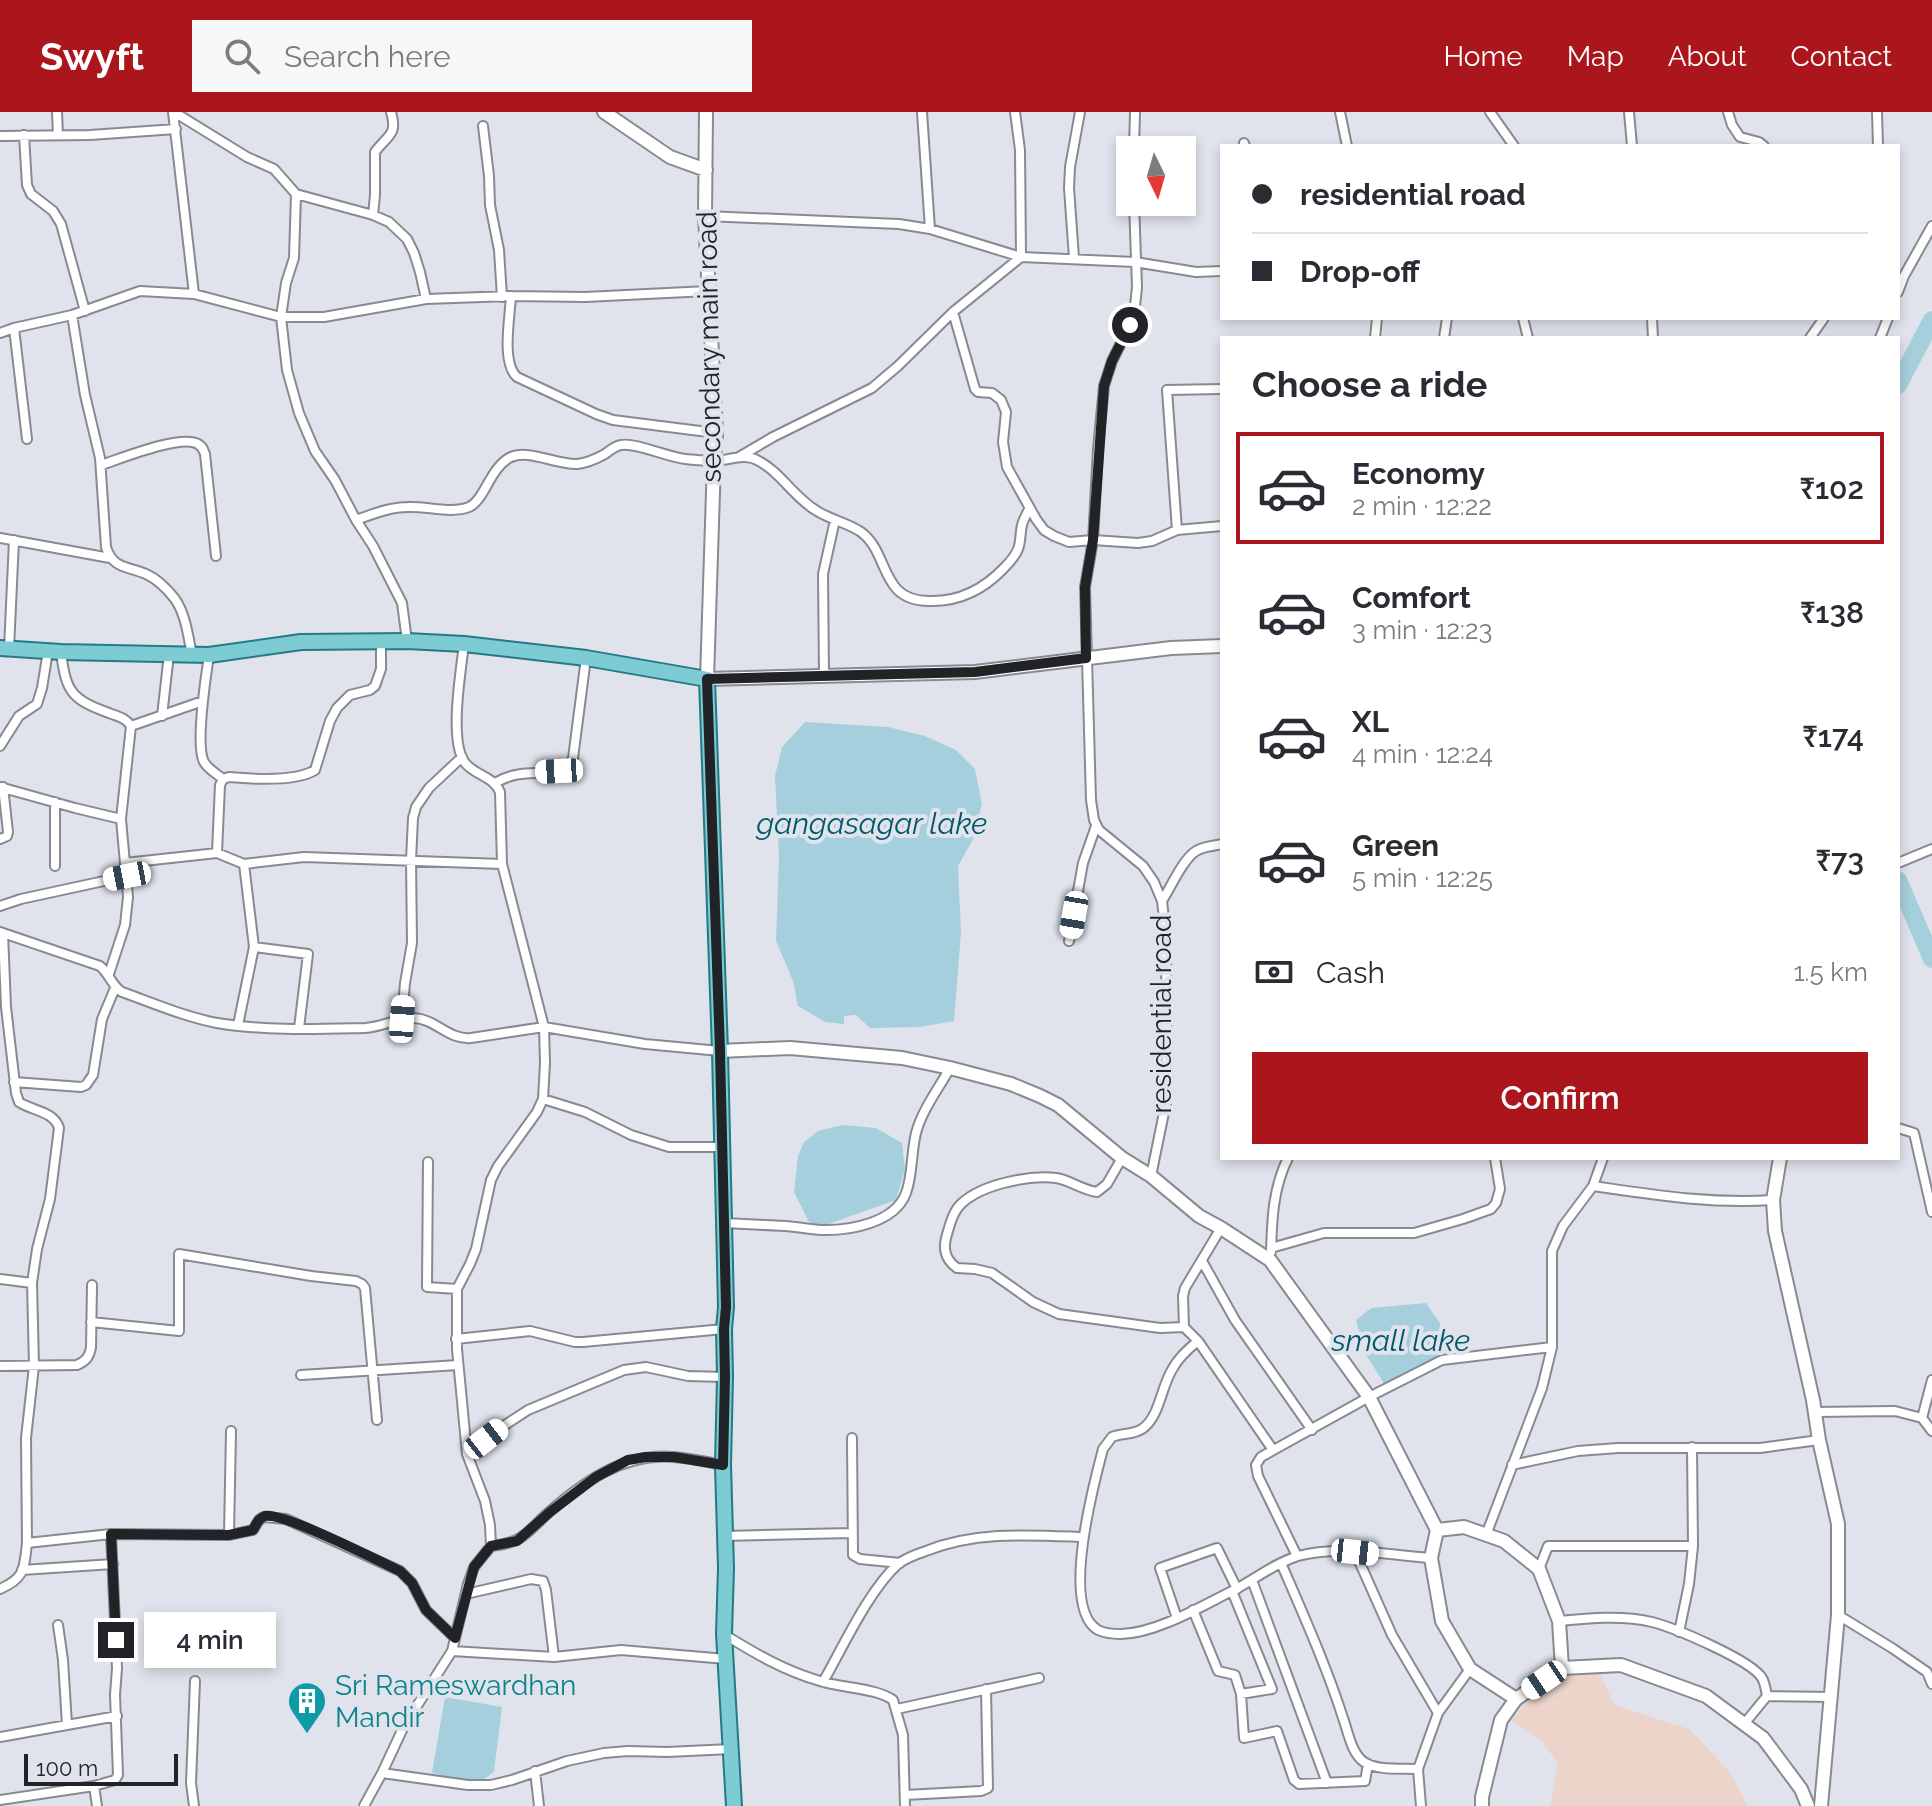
<!DOCTYPE html>
<meta charset="utf-8">
<style>
body{margin:0;font-family:Raleway,sans-serif;background:#f7f7f7;color:#2b2b33;height:100vh;display:flex;flex-direction:column;font-size:30px;white-space:nowrap}
*{box-sizing:border-box;margin:0}
p{font-size:26px;color:#7c7c81}
.icon{flex:none;width:44px;height:44px;fill:none;stroke:currentColor;stroke-width:2;stroke-linecap:round;stroke-linejoin:round}
.map{position:relative;flex:1;overflow:hidden}
.details{position:absolute;left:1220px;top:224px;width:680px;height:824px;display:flex;flex-direction:column;background:#fff;border-radius:0px;box-shadow:0 4px 12px #0003}
.details>*{flex:none}
.guide{position:absolute;left:1220px;top:32px;width:680px;height:176px;border-radius:0px;box-shadow:0 4px 12px #0003;display:grid;align-content:center;height:176px;padding:0 32px;background:#fff}
.needle{width:52px;rotate:175deg}
.buttons{position:absolute;left:1116px;top:24px;display:grid;gap:16px}
.buttons a{display:grid;place-items:center;width:80px;height:80px;border-radius:0px;background:#fff;box-shadow:0 4px 12px #0003;font-size:40px}
.scale{position:absolute;left:24px;bottom:20px;width:154px;box-sizing:border-box;padding-left:8px;border:4px solid #222326;border-top:0;font-size:22px;line-height:28px;white-space:nowrap;color:#222326;-webkit-text-stroke:6px #e0e3ec;paint-order:stroke}
.end{position:absolute;width:36px;height:36px;margin:-18px;border:10px solid #222326;background:#fff;box-shadow:0 0 0 4px #fff}
.from{border-radius:50%}
.bubble{position:absolute;height:56px;border-radius:0px;background:#fff;box-shadow:0 4px 12px #0003;font-size:26px;font-weight:600;line-height:56px;text-align:center}
.car{position:absolute;width:24px;height:48px;margin:-24px -12px;border-radius:10px;box-shadow:0 0 6px 2px #0007;background:linear-gradient(#fff 24%,#345 0 40%,#fff 0 76%,#345 0 86%,#fff 0)}
.guide b{display:flex;align-items:center;gap:28px;height:76px;font-size:30px}
.guide b+b{border-top:2px solid #e1e1e2}
.guide i{width:20px;height:20px;background:#2b2b33}
ul{padding:0;list-style:none}
li{display:flex;align-items:center;gap:24px;height:112px;margin:0 16px 12px;padding:0 16px;border:4px solid transparent;border-radius:0px}
li div{flex:1}
li b{display:block;font-size:30px}
li em{font-style:normal;font-weight:600}
li.active{border-color:#aa161c}
li>.icon{width:72px;height:72px;stroke-width:1.5}
h2{padding:0 32px;font-size:36px;line-height:96px}
.pay{display:flex;align-items:center;gap:20px;height:88px;padding:0 32px;font-size:30px}
.pay p{margin-inline-start:auto}
.primary-button{display:flex;gap:16px;margin-top:auto;padding:16px 32px}
.primary-button a{flex:1;height:92px;border-radius:0px;background:#aa161c;color:#fff;font-size:32px;font-weight:600;line-height:92px;text-align:center}
header{display:flex;align-items:center;gap:48px;box-sizing:border-box;height:112px;padding:0 40px;background:#aa161c;color:#fff}
header strong{font-size:38px}
nav{display:flex;gap:44px;margin-inline-start:auto;font-size:28px}
.search{width:560px;height:72px;background:#f7f7f7;display:flex;align-items:center;gap:20px;box-sizing:border-box;padding:0 28px;border-radius:0px;color:#7c7c81;font-size:30px}
.map>svg:first-child{display:block}
.education{fill:#ecd4ca}
.water{fill:#a5cfdc}
.lines{fill:none;stroke-linecap:round;stroke-linejoin:round}
.river{stroke:#a5cfdc;stroke-width:18}
.street-casing{stroke:#878a92;stroke-width:12}
.secondary-casing{stroke:#878a92;stroke-width:16}
.primary-casing{stroke:#257a84;stroke-width:18}
.street{stroke:#fff;stroke-width:8}
.secondary{stroke:#fff;stroke-width:12}
.primary{stroke:#7dcbd3;stroke-width:14}
.route{stroke:#222326;stroke-width:10}
.labels{text-anchor:middle;dominant-baseline:central;stroke-width:8;stroke-linejoin:round;paint-order:stroke}
.street-label{font-size:28px;fill:#222326;stroke:#e0e3ec}
.culture-label{font-size:28px;fill:#0d838f;stroke:#e0e3ec;text-anchor:start}
.water-label{font-size:30px;font-style:italic;fill:#00586b;stroke:#e0e3ec}
</style>
<header>
<strong>Swyft</strong>
<div class="search"><svg class="icon" aria-label="search" viewBox="0 0 24 24"><circle cx="10" cy="10" r="6"/><path d="M15 15l6 6"/></svg>Search here</div>
<nav><a>Home</a><a>Map</a><a>About</a><a>Contact</a></nav>
</header>
<div class="map">
<svg width="1932" height="1694" viewBox="0 0 1932 1694">
<rect width="100%" height="100%" fill="#e0e3ec"/>
<path class="education" d="M1599,1559L1614,1593L1689,1617L1730,1660L1748,1694H1550L1558,1651L1541,1629L1511,1608L1527,1590L1573,1562Z"/>
<path class="water" d="M805,610L888,615L925,624L956,638L975,657L982,692L972,729L958,754L961,820L954,909L919,915L870,916L856,903L844,904V912L825,910L798,894L793,869L776,829L779,745L775,664L782,635Z
M842,1013L876,1016L902,1031L905,1057L896,1088L823,1114L809,1110L794,1080L798,1044L804,1030L818,1019Z
M1426,1191L1440,1211L1444,1239L1429,1254L1385,1273L1365,1241L1356,1208L1371,1196Z
M445,1585L502,1595L494,1659C478,1678 452,1665 432,1661Z"/>
<g class="lines">
<path class="river" d="M1898,273L1932,208
M1898,768L1932,847"/>
<g class="street-casing">
<path id="street" d="M57,0L58,23
M174,0L247,45L274,57L296,82L373,103L389,110L407,127L414,141L420,160L426,187
M922,0L930,117
M1340,0L1347,34
M1490,0L1514,34
M1629,0L1632,34
M1728,0L1732,13L1740,25L1759,30L1764,34
M1877,0L1878,34
M483,14L489,64L490,93L499,138L502,185
M24,23L27,73L31,82L53,99L61,112L85,199
M0,24L90,23L176,17
M1244,31L1245,34
M1134,38L1135,0
M296,82L294,146L286,171L281,205L287,258L299,301L315,339L335,368L356,408L373,434L402,491L407,529
M1134,90L1137,175L1135,194L1130,213L1112,249L1104,274L1098,337L1093,428L1085,475L1091,688L1094,708L1099,718L1143,754L1154,770L1162,789L1166,823L1167,986L1151,1064
M373,103L375,83V40C387,23 398,24 391,0
M705,104L899,112L930,117L1021,145L1135,150L1196,160L1222,159
M1074,146L1069,76L1070,55L1080,0
M1898,180L1904,164L1932,114
M194,182L281,205H324L426,187L511,184L585,185L708,179
M511,184C510,205 501,251 517,265L596,302L613,308L716,321
M953,200L975,277L978,280L992,281L1001,288L1006,300L1003,330L1007,355L1036,407L1044,418L1054,424L1069,430L1093,428L1138,431L1152,429L1177,418L1222,414
M72,203L85,283L100,346L106,435C113,457 127,454 146,462C157,467 168,478 175,487C186,503 188,524 192,543
M1523,206L1528,226
M1652,206L1653,226
M14,216L27,327
M0,221L14,216L72,203L140,179L194,182L173,0
M1375,226L1377,206
M1444,226L1447,206
M1810,226L1824,206
M1880,226L1888,206
M739,345L773,325L872,276L898,254L953,200L1021,145L1020,38L1015,0
M101,353C120,347 181,322 198,332C203,335 203,337 205,342L216,444
M356,408C373,402 390,395 408,395C427,394 451,402 469,395C485,388 490,355 511,345C528,337 557,353 577,352C587,351 596,347 605,342C610,338 615,334 621,333C635,330 667,345 685,347C695,348 706,349 716,349C729,348 745,341 757,348C781,360 794,386 817,399C831,408 848,411 861,420C890,441 879,489 929,489C959,490 983,478 1004,456C1009,451 1015,445 1018,437C1021,430 1020,421 1022,413C1023,408 1027,402 1029,397
M1177,418L1167,278L1222,277
M0,426L110,446
M9,537L14,428
M61,540C66,580 71,587 109,601C119,605 126,606 131,614L121,707L128,785L125,813L109,862
M209,543C206,564 195,633 204,650C208,657 217,662 223,667
M824,563L823,462L835,408
M162,604L169,542
M131,614L203,589
M0,634L19,604L37,592L42,576L48,539
M495,671C523,654 547,667 569,655L573,646L586,546
M0,675L75,696L121,707
M0,727L7,724L8,720L3,675
M217,741L220,673L223,667L229,665C251,667 296,670 315,658L330,609L337,596L350,583L370,578L375,574L381,557V530
M125,751L217,741L244,752L254,835L238,913
M1898,751L1932,737
M244,752L304,745L502,752
M55,754V690
M1162,789C1171,775 1183,747 1196,739C1204,734 1214,734 1222,732
M0,794L21,787L127,764
M0,820L100,854C110,863 112,874 122,880C153,891 185,905 217,911C265,919 317,917 365,916C382,915 397,906 414,906C436,907 448,928 471,926L544,915L645,932L720,939
M3,821L6,895L16,981L19,990C32,999 54,999 59,1016L50,1087L37,1137L32,1171L34,1254L26,1326L27,1431
M1069,829L1083,751L1096,714
M254,835L308,842L299,916
M402,907L405,871L412,831L411,748L413,706L416,695L429,676L462,645
M14,970L81,975L86,973L93,963L102,907L115,876
M543,987L585,1000L631,1023L669,1035H722
M1898,1016L1914,1021L1932,1100
M1122,1046L1107,1072L1097,1080C1082,1078 1070,1068 1056,1066C1029,1063 983,1072 962,1091C954,1098 951,1109 948,1119C943,1134 943,1146 957,1156L975,1157L992,1161L1033,1190L1059,1202L1160,1216L1184,1215L1198,1229L1273,1338
M428,1050L427,1175L457,1177
M1593,1074C1655,1083 1710,1092 1773,1088
M724,1111C744,1112 765,1113 785,1114C797,1115 809,1117 821,1118C849,1119 895,1111 906,1081C913,1062 911,1041 916,1021C922,998 939,976 950,956
M1271,1136L1324,1121H1414L1463,1107L1491,1097L1496,1091L1500,1077L1495,1046
M1271,1140C1272,1107 1273,1076 1288,1046
M1202,1149L1235,1208L1312,1318
M0,1167L32,1171
M91,1210L179,1219V1142L311,1164L356,1169L362,1172L365,1176L377,1308
M1184,1215L1183,1184L1185,1176L1221,1116
M456,1227L530,1219L575,1230H583L724,1217
M1198,1229C1188,1237 1179,1245 1173,1256C1161,1274 1160,1305 1142,1317C1133,1323 1121,1321 1112,1325L1103,1337C1094,1371 1060,1496 1098,1518C1104,1521 1114,1522 1121,1522C1157,1521 1202,1494 1234,1478C1255,1467 1275,1451 1298,1444C1338,1433 1390,1443 1431,1446
M0,1254L77,1253C86,1249 89,1245 91,1236L92,1173
M301,1263L458,1253
M1815,1300L1895,1299L1922,1306L1932,1319
M1922,1306L1932,1268
M852,1326L853,1443L860,1447L900,1451
M467,1342L505,1313L528,1298L624,1258L646,1255L688,1264L725,1265
M1512,1353L1578,1339L1618,1336H1760L1819,1328
M229,1423L253,1418L259,1408L264,1405L286,1407L400,1459L412,1471L426,1498L455,1526
M1486,1423L1542,1276L1552,1235V1139L1563,1114L1593,1074L1603,1046
M724,1424L851,1421
M491,1434C523,1431 526,1421 548,1401C583,1370 625,1340 674,1345C690,1346 707,1350 723,1353
M1355,1440L1392,1523L1438,1601
M1297,1444L1258,1364L1256,1353L1261,1345L1369,1285L1442,1248L1552,1235
M1281,1451C1303,1502 1326,1553 1343,1606C1348,1619 1351,1641 1364,1650C1377,1659 1403,1656 1418,1657
M1539,1457L1548,1434H1693L1692,1335
M22,1458L113,1452
M1252,1468L1327,1671
M0,1477C25,1466 24,1457 27,1431L111,1422L229,1423L231,1319
M466,1482L531,1467L543,1469L546,1478L554,1545
M1193,1498L1218,1559L1235,1563L1241,1582L1272,1577L1232,1479
M1838,1503L1892,1536L1927,1560L1932,1572
M1177,1506L1160,1456L1217,1436L1237,1477
M1559,1509C1589,1506 1623,1503 1652,1510C1675,1516 1751,1548 1762,1566C1765,1571 1766,1579 1767,1584
M58,1513L63,1548L67,1613
M1679,1520L1689,1472L1693,1434
M725,1523C756,1542 785,1559 820,1569C842,1576 876,1576 893,1588L903,1623L905,1694
M452,1539L554,1545L621,1538L726,1547
M823,1570C843,1535 869,1478 898,1452C906,1446 917,1442 926,1439C976,1419 1030,1423 1083,1425
M1241,1582L1244,1626L1277,1619L1294,1668L1299,1672L1365,1669L1368,1652
M897,1597L1039,1566
M1744,1612L1767,1584L1832,1585
M0,1625L117,1604
M535,1659L539,1694
M382,1661L468,1673H491L512,1668L567,1649L604,1641L628,1639L667,1640L731,1637
M94,1674L97,1694
M905,1683L981,1679L988,1676L986,1577
M0,1688L94,1674L115,1668L118,1663L115,1583L117,1556L111,1422
M194,1694L191,1671L195,1569
M364,1694L382,1661L404,1614L452,1539L468,1472L474,1455L491,1434L490,1413L485,1389L467,1342L457,1237V1177L470,1152L476,1137L491,1068L498,1054L537,1000L543,987L545,951L544,915L502,752L500,680C494,665 477,664 466,652C448,632 461,559 464,532
M1421,1694L1418,1657L1438,1601L1470,1557"/>
</g>
<g class="secondary-casing">
<path id="secondary" d="M604,0L670,45L706,58
M706,0L705,104L716,321L714,349L707,567L975,560L1171,536L1222,534
M720,939L790,936L902,946L950,956L1011,972L1040,984L1058,993L1122,1046L1151,1064L1199,1104L1221,1116L1270,1148L1369,1285L1437,1418L1431,1446L1442,1509L1470,1557L1516,1587
M1780,1046L1773,1088L1775,1119L1813,1288L1819,1328L1838,1412V1503L1821,1694
M1437,1418L1464,1415L1504,1429L1539,1457L1559,1509L1562,1556
M1482,1694V1685L1501,1608L1516,1587L1562,1556L1621,1553L1706,1584L1763,1626L1801,1677L1808,1694"/>
</g>
<g class="primary-casing">
<path id="primary" d="M0,536L61,540L209,543L301,530L407,529L464,532L586,546L707,567L720,939L726,1195L724,1217L725,1265L723,1353L726,1456L724,1522L734,1694"/>
</g>
<use href="#street" class="street"/>
<use href="#secondary" class="secondary"/>
<use href="#primary" class="primary"/>
</g>
<g class="lines">
<path class="route" d="M116,1528L111,1422L212,1423H229L253,1418C256,1413 258,1406 265,1404C283,1400 379,1449 400,1459L412,1471L426,1498L455,1526L474,1455L491,1434L517,1429L550,1400L596,1365L628,1348L646,1345H674L723,1353L725,1265L724,1217L726,1195L720,939L707,567L975,560L1086,546L1085,475L1093,428L1104,274L1112,249L1130,213"/>
</g>
<defs>
<g id="building-pin" transform="scale(2)"><path d="M0 17L-7.5 6A9.5 9.5 0 1 1 7.5 6Z" fill="#0f9aa8" stroke="#e0e3ec"/><path d="M-4-6H4V6H1V3H-1V6H-4ZM-2.5-4.3h1.7v1.8h-1.7ZM.8-4.3h1.7v1.8H.8ZM-2.5-1h1.7V.8h-1.7ZM.8-1h1.7V.8H.8Z" fill="#fff"/></g>
</defs>
<g fill-rule="evenodd">
<use href="#building-pin" x="307" y="1589"/>
</g>
<g class="labels">
<g class="street-label">
<text transform="translate(709 235) rotate(-91)">secondary main road</text>
<text transform="translate(1161 902) rotate(-90)">residential road</text>
</g>
<g class="culture-label">
<text x="335" y="1573">Sri Rameswardhan<tspan x="335" dy="32">Mandir</tspan></text>
</g>
<g class="water-label">
<text x="872" y="711">gangasagar lake</text>
<text x="1401" y="1228">small lake</text>
</g>
</g>
</svg>
<div class="buttons">
<a><svg class="needle" viewBox="-14 -14 28 28"><path d="M0-13l5 13h-10z" fill="#e53935"/><path d="M0 13l5-13h-10z" fill="#7c7c81"/></svg></a>
</div>
<div class="scale">100 m</div>
<i class="end from" style="left:1130px;top:213px"></i>
<i class="end" style="left:116px;top:1528px"></i>
<div class="bubble" style="left:144px;top:1500px;width:132px">4 min</div>
<i class="car" style="left:559px;top:659px;rotate:267deg"></i>
<i class="car" style="left:127px;top:764px;rotate:259deg"></i>
<i class="car" style="left:1074px;top:803px;rotate:190deg"></i>
<i class="car" style="left:402px;top:907px;rotate:4deg"></i>
<i class="car" style="left:486px;top:1327px;rotate:52deg"></i>
<i class="car" style="left:1355px;top:1440px;rotate:96deg"></i>
<i class="car" style="left:1544px;top:1568px;rotate:236deg"></i>
<div class="guide">
<b><i class="from"></i>residential road</b>
<b><i></i>Drop-off</b>
</div>
<section class="details">
<h2>Choose a ride</h2>
<ul>
<li class="active"><svg class="icon" aria-label="car" viewBox="0 0 24 24"><path d="M5 17H2v-5l4-1 3-4h7l3 4 3 1v5h-3M9 17h6M6 11h13"/><circle cx="7" cy="17" r="2"/><circle cx="17" cy="17" r="2"/></svg><div><b>Economy</b><p>2 min · 12:22</p></div><em>₹102</em></li>
<li><svg class="icon" aria-label="car" viewBox="0 0 24 24"><path d="M5 17H2v-5l4-1 3-4h7l3 4 3 1v5h-3M9 17h6M6 11h13"/><circle cx="7" cy="17" r="2"/><circle cx="17" cy="17" r="2"/></svg><div><b>Comfort</b><p>3 min · 12:23</p></div><em>₹138</em></li>
<li><svg class="icon" aria-label="car" viewBox="0 0 24 24"><path d="M5 17H2v-5l4-1 3-4h7l3 4 3 1v5h-3M9 17h6M6 11h13"/><circle cx="7" cy="17" r="2"/><circle cx="17" cy="17" r="2"/></svg><div><b>XL</b><p>4 min · 12:24</p></div><em>₹174</em></li>
<li><svg class="icon" aria-label="car" viewBox="0 0 24 24"><path d="M5 17H2v-5l4-1 3-4h7l3 4 3 1v5h-3M9 17h6M6 11h13"/><circle cx="7" cy="17" r="2"/><circle cx="17" cy="17" r="2"/></svg><div><b>Green</b><p>5 min · 12:25</p></div><em>₹73</em></li>
</ul>
<div class="pay"><svg class="icon" aria-label="cash" viewBox="0 0 24 24"><path d="M3 7h18v10H3z"/><circle cx="12" cy="12" r="2"/></svg>Cash<p>1.5 km</p></div>
<div class="primary-button"><a>Confirm</a></div>
</section>
</div>
